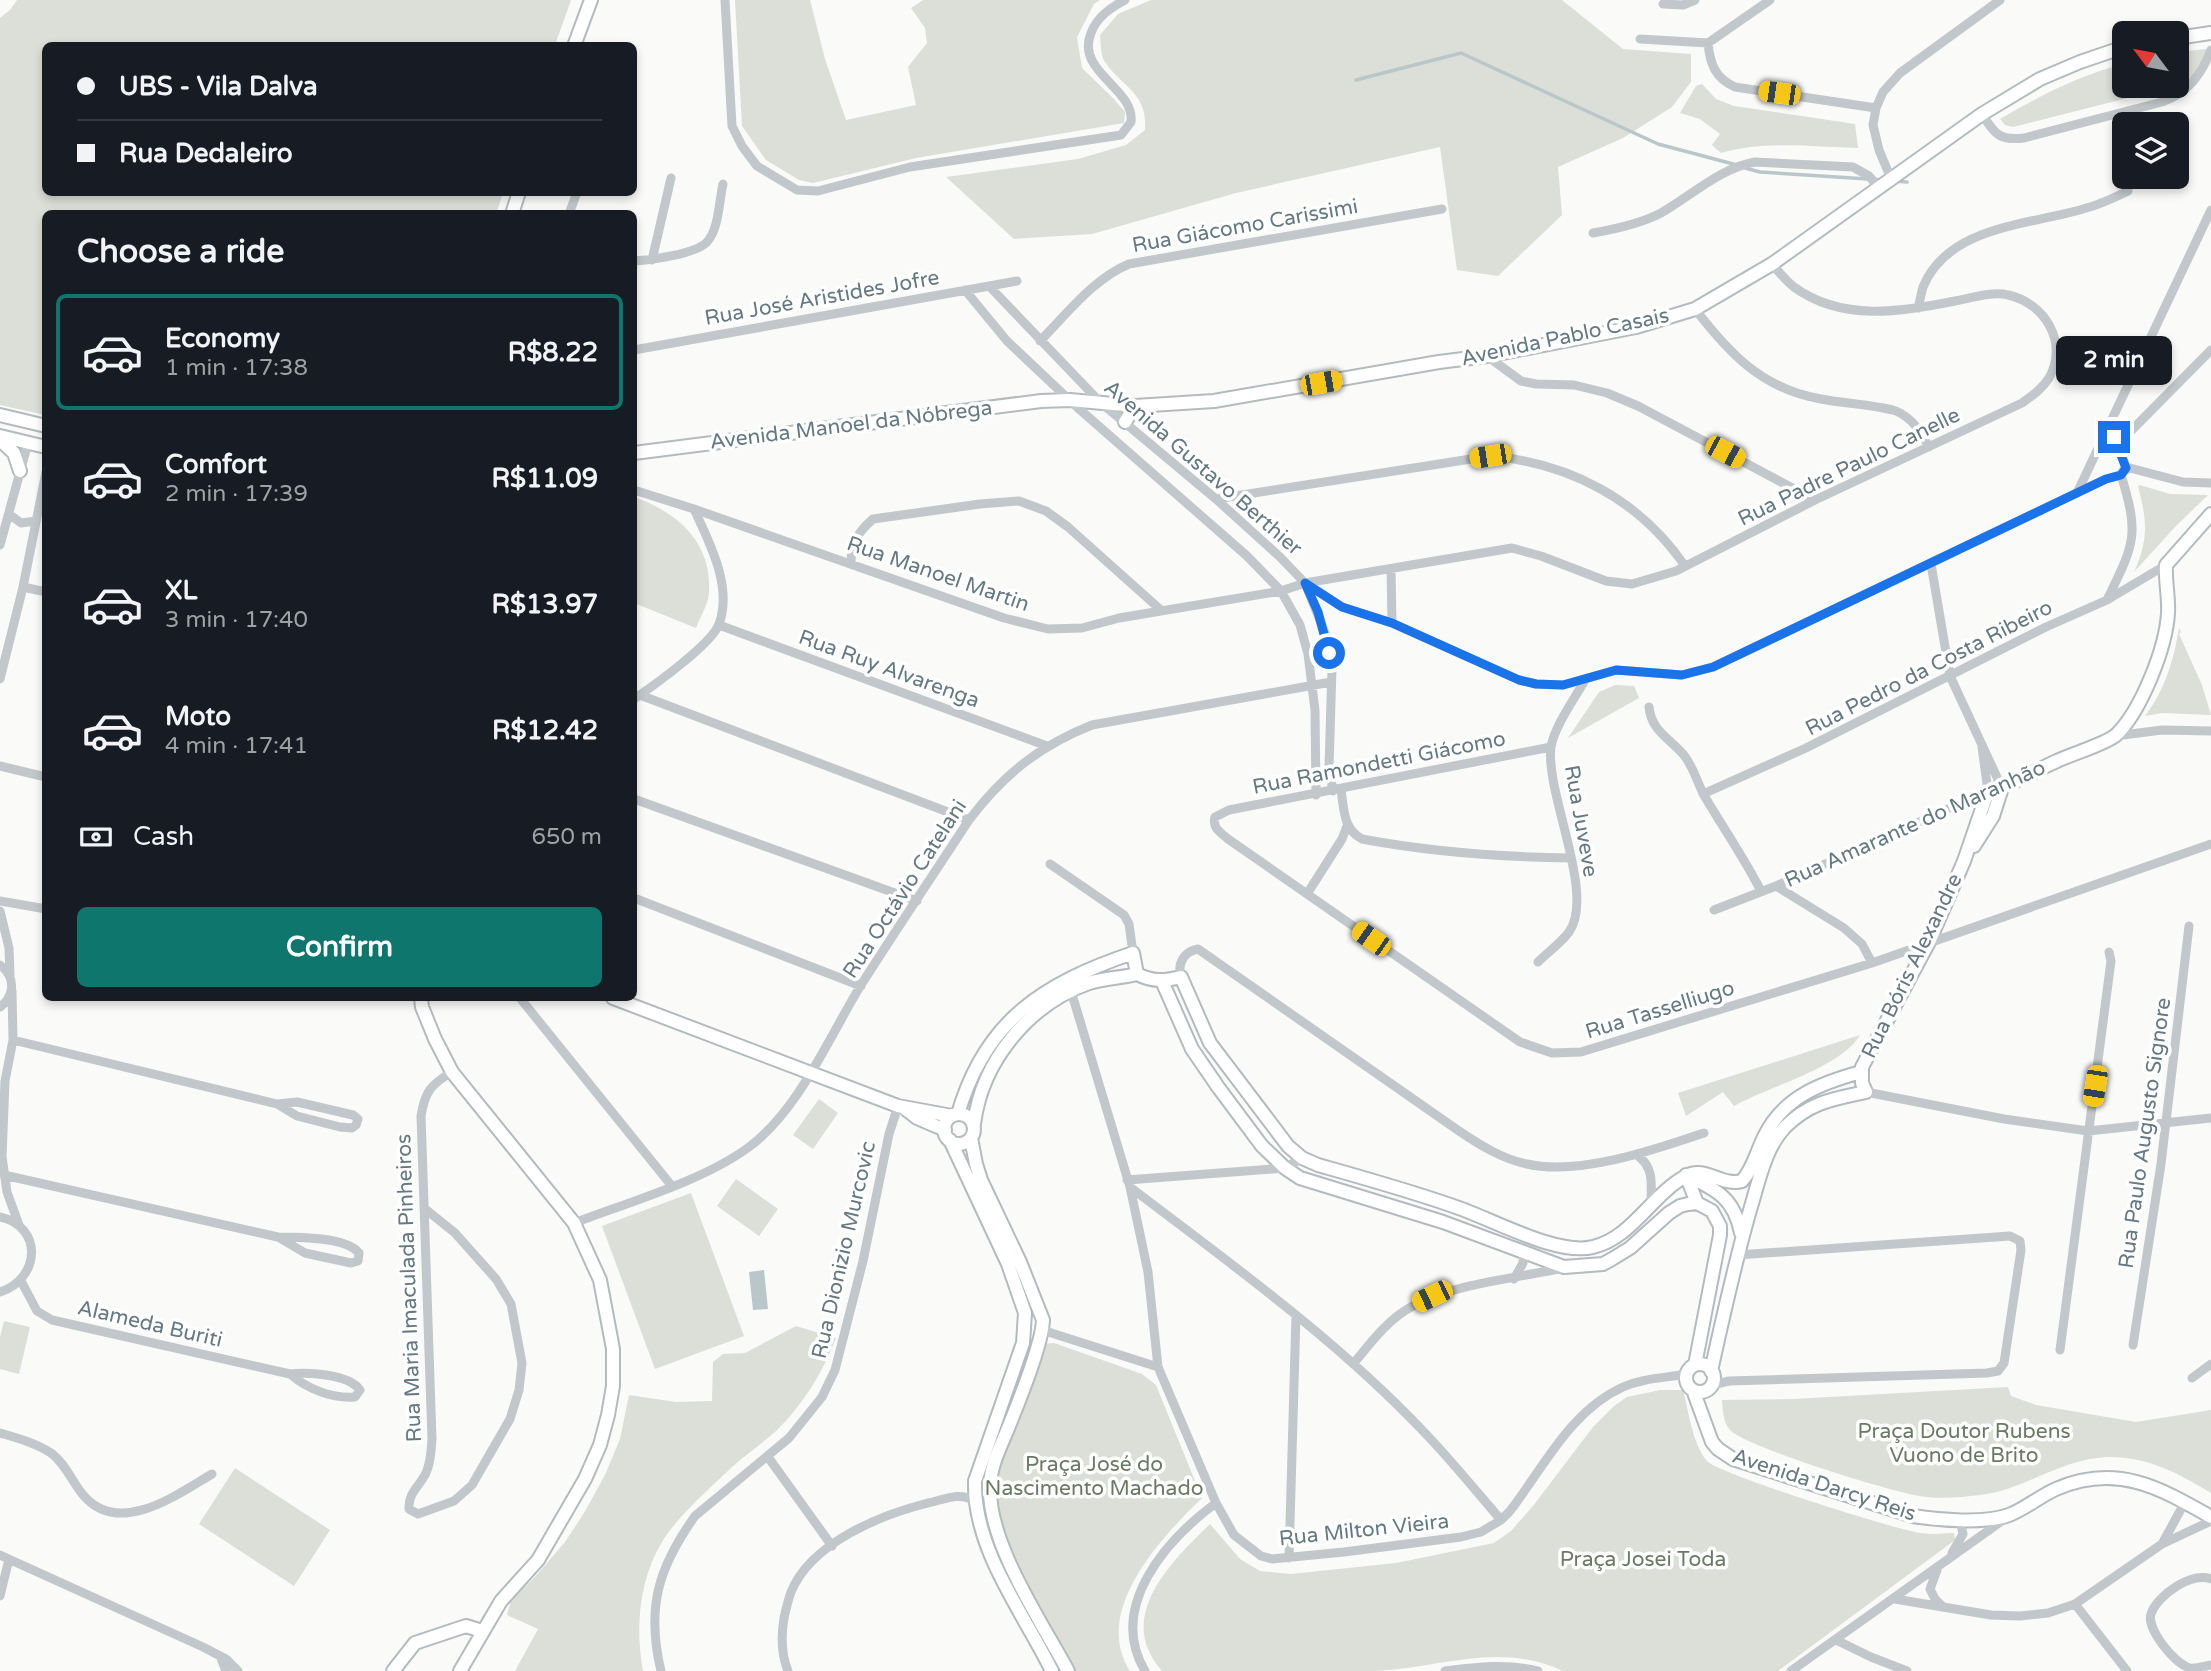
<!DOCTYPE html>
<meta charset="utf-8">
<style>
body{margin:0;font-family:"Varela Round",sans-serif;background:#242831;color:#f1f3f6;height:100vh;display:flex;flex-direction:column;font-size:26px;white-space:nowrap}
*{box-sizing:border-box;margin:0}
p{font-size:23px;color:#9ea1a6}
.icon{flex:none;width:38px;height:38px;fill:none;stroke:currentColor;stroke-width:2;stroke-linecap:round;stroke-linejoin:round}
.map{position:relative;flex:1;overflow:hidden}
.details{position:absolute;left:42px;top:210px;width:595px;height:791px;display:flex;flex-direction:column;background:#171b24;border-radius:10px;box-shadow:0 4px 10px #0003}
.details>*{flex:none}
.guide{position:absolute;left:42px;top:42px;width:595px;height:154px;border-radius:10px;box-shadow:0 4px 10px #0003;display:grid;align-content:center;height:154px;padding:0 35px;background:#171b24}
.needle{width:46px;rotate:302deg}
.fabs{position:absolute;left:2112px;top:21px;display:grid;gap:14px}
.fabs a{display:grid;place-items:center;width:77px;height:77px;border-radius:10px;background:#171b24;box-shadow:0 4px 10px #0003;font-size:35px}
.end{position:absolute;width:32px;height:32px;margin:-16px;border:9px solid #1a73e8;background:#fff;box-shadow:0 0 0 4px #fff}
.from{border-radius:50%}
.bubble{position:absolute;height:49px;border-radius:10px;background:#171b24;box-shadow:0 4px 10px #0003;font-size:23px;font-weight:700;line-height:49px;text-align:center}
.car{position:absolute;width:21px;height:42px;margin:-21px -10px;border-radius:9px;box-shadow:0 0 5px 2px #0007;background:linear-gradient(#f5c518 24%,#345 0 40%,#f5c518 0 76%,#345 0 86%,#f5c518 0)}
.guide b{display:flex;align-items:center;gap:24px;height:66px;font-size:26px}
.guide b+b{border-top:2px solid #363941}
.guide i{width:18px;height:18px;background:#f1f3f6}
ul{padding:0;list-style:none}
li{display:flex;align-items:center;gap:21px;height:116px;margin:0 14px 10px;padding:0 21px;border:4px solid transparent;border-radius:10px}
li div{flex:1}
li b{display:block;font-size:26px}
li em{font-style:normal;font-weight:700}
li.active{border-color:#0f766e}
li>.icon{width:63px;height:63px;stroke-width:1.5}
h2{padding:0 35px;font-size:32px;line-height:84px}
.pay{display:flex;align-items:center;gap:18px;height:77px;padding:0 35px;font-size:26px}
.pay p{margin-inline-start:auto}
.action{display:flex;gap:14px;margin-top:auto;padding:14px 35px}
.action a{flex:1;height:80px;border-radius:10px;background:#0f766e;color:#fff;font-size:28px;font-weight:700;line-height:80px;text-align:center}
.map>svg:first-child{display:block}
.green{fill:#dbdfd7}
.water{fill:#b9c7ca}
.lines{fill:none;stroke-linecap:round;stroke-linejoin:round}
.stream{stroke:#b9c7ca;stroke-width:3.5}
.secondary-casing{stroke:#b3bbbe;stroke-width:16}
.street{stroke:#c1c7ca;stroke-width:9}
.secondary{stroke:#fff;stroke-width:12}
.route{stroke:#1a73e8;stroke-width:9}
.labels{text-anchor:middle;dominant-baseline:central;stroke-width:7;stroke-linejoin:round;paint-order:stroke}
.street-label{font-size:21px;fill:#657982;stroke:#fff}
.park-label{font-size:21px;fill:#6a7a64;stroke:#fff}
</style>
<div class="map">
<svg width="2211" height="1671" viewBox="0 0 2211 1671">
<rect width="100%" height="100%" fill="#fafaf8"/>
<path class="green" d="M17,0H571L555,45L46,46V192L503,193L496,214H46L45,415L0,405V18L10,10Z
M735,0H810L825,59L846,120L916,105L908,67L927,43L925,28L911,8L923,0H1100L1094,4L1077,37L1082,68L1113,98L1125,112L1124,123L916,158L813,183L799,180L766,160L742,126Z
M1151,0H1562L1623,49L1691,54V82L1672,107L1623,138L1558,167L1562,215L1498,276L1457,270L1440,147L1236,193L1092,234L1014,239L946,177L1078,159L1126,145L1145,130C1148,93 1123,88 1105,62C1100,55 1101,43 1100,35L1118,14Z
M2207,49L2192,78L2177,80V52Z
M2124,64V86H2166L2155,91L2013,127L2005,125L2000,119C2040,96 2079,75 2124,64Z
M1702,84L1716,99L1734,106L1855,124L1858,148C1813,147 1765,140 1721,153L1712,145L1720,134L1700,119L1680,113L1696,86Z
M2140,485L2170,494L2208,495L2175,527L2134,572C2149,539 2147,521 2138,486Z
M634,497C677,512 712,542 709,592C709,603 700,617 696,628L634,603Z
M2179,628L2181,632L2179,634L2202,685L2211,715L2162,713L2145,716C2165,690 2174,659 2179,628Z
M1615,685L1634,686L1639,698L1568,738L1599,692Z
M1860,1035C1841,1068 1767,1087 1734,1106L1723,1092L1686,1116L1678,1093Z
M819,1099L838,1113L813,1149L793,1135Z
M736,1179L778,1209L759,1236L717,1206Z
M691,1193L744,1336L655,1369L602,1226Z
M4,1321L30,1327L19,1374L0,1369V1337Z
M796,1326L836,1338C823,1372 803,1405 776,1431C762,1444 745,1455 731,1468C709,1489 677,1517 662,1542C639,1580 635,1628 643,1671H515L538,1629L507,1615L511,1600L534,1578L565,1542L584,1513L605,1475L620,1439L629,1395L676,1402L712,1401L713,1362L723,1354L745,1353Z
M1054,1343L1142,1374L1156,1385L1202,1498C1162,1537 1091,1611 1130,1671H1073L1009,1552L994,1503L998,1466L1041,1344Z
M2008,1387L2011,1396L2036,1405L2136,1422L2211,1410V1493C2178,1473 2147,1456 2107,1457C2060,1459 2022,1491 1980,1495C1963,1497 1944,1499 1927,1497C1899,1495 1746,1447 1730,1430C1723,1423 1723,1410 1722,1400L1793,1399Z
M1660,1390H1683C1689,1412 1692,1443 1707,1461C1719,1474 1885,1526 1911,1531C1925,1535 1939,1534 1954,1533L1955,1540L1778,1671H1563C1498,1641 1441,1668 1375,1671C1304,1671 1233,1671 1162,1671C1114,1617 1171,1562 1210,1524L1240,1559L1260,1571L1291,1574L1396,1563L1494,1543L1511,1531L1533,1506L1593,1427L1614,1406L1627,1397Z
M235,1468L330,1530L294,1586L199,1524Z"/>
<path class="water" d="M764,1270L768,1309L753,1310L749,1272Z"/>
<g class="lines">
<path class="stream" d="M1356,80L1461,53L1658,144L1737,165
M1745,168L1760,172L1883,180
M1894,181L1907,182"/>
<g class="secondary-casing">
<path id="secondary" d="M2177,38L2211,33
M574,46L591,0
M512,214L519,192
M0,415L46,426
M1125,422L1135,406
M0,436L46,447
M0,440L14,453L20,471
M634,453L1041,401L1070,400L1135,406L1214,401L1439,362L1487,356L1636,327L1695,309L1772,264L1982,114L2040,79L2080,62L2124,47
M1974,846L1993,816L2002,788
M1137,974C1153,982 1164,981 1181,977L1210,1043L1288,1146L1302,1158L1318,1165C1364,1178 1411,1191 1456,1207C1492,1219 1557,1256 1593,1247C1632,1238 1652,1194 1686,1176C1705,1165 1722,1187 1742,1181C1753,1169 1757,1151 1764,1137C1783,1097 1821,1083 1861,1072
M1162,981L1192,1049L1218,1087L1262,1146L1285,1168L1300,1178L1443,1222L1564,1267L1603,1264L1612,1259L1630,1248L1669,1213L1680,1206L1688,1204L1697,1203L1712,1211L1720,1226V1235L1695,1365
M421,998L422,1007L435,1039L452,1072L574,1223L600,1280L613,1349V1386L608,1415L600,1445L585,1479L538,1560L501,1601L460,1671
M613,998L898,1106L952,1116
M903,1107L917,1118L945,1130
M958,1114C985,1020 1044,983 1133,953L1137,974
M944 1129a15 15 0 1 1 30 0a15 15 0 1 1-30 0Z
M974,1124C982,1061 1029,1004 1089,983C1104,978 1121,978 1137,974
M971,1138L976,1164L981,1180L1020,1262L1043,1320C1042,1345 1019,1401 1009,1426C1001,1446 990,1466 990,1487C988,1543 1041,1621 1068,1671
M950,1140L1008,1264L1025,1313L1023,1343L975,1481C973,1549 1023,1612 1052,1671
M1686,1175C1717,1190 1734,1198 1741,1233
M1686,1175L1697,1203
M1686 1378a14 14 0 1 1 28 0a14 14 0 1 1-28 0Z
M1711,1371C1724,1313 1736,1256 1753,1200C1760,1175 1767,1146 1785,1127C1810,1102 1833,1099 1866,1092L1862,1083V1067L1929,942L1964,861L1988,791C2013,785 2034,771 2057,761C2071,754 2106,744 2116,735C2141,711 2166,648 2168,613C2169,598 2165,581 2166,565L2211,514
M1693,1390L1712,1442L1718,1449L1733,1459L1913,1516C1939,1520 1984,1524 2009,1515C2025,1509 2040,1496 2056,1489C2116,1463 2159,1487 2211,1517
M393,1671L415,1643L466,1626L482,1631"/>
</g>
<path class="street" d="M725,0L732,126L742,146L757,166L797,190L818,191L910,167L1121,135L1131,122C1135,88 1075,72 1091,33C1097,17 1110,8 1125,0
M1663,4L1683,5L1695,0
M1640,39L1708,43L1770,0
M1708,43C1710,64 1715,78 1735,87L1876,108
M1982,114C1995,134 1999,141 2024,138L2162,102C2188,93 2201,75 2211,50
M1892,181L1879,150L1873,125L1876,108L1883,92L1900,73L2000,0
M569,214L577,192
M1593,233C1616,229 1640,224 1661,213C1691,196 1720,168 1755,162L1853,167L1869,176L1880,189
M652,260L671,178
M634,261C650,260 696,254 707,242C719,229 719,201 723,184
M989,286L1100,402L1216,499L1280,557L1305,583L1327,638L1332,668L1329,768L1333,791
M965,290L1007,341L1078,408L1247,556L1281,591L1300,625L1308,654L1315,710L1316,795
M1918,308C1920,301 1921,294 1923,287C1948,226 2029,225 2083,209C2099,205 2114,198 2128,191
M1695,309C1729,353 1762,389 1821,399C1846,404 1872,404 1896,411C1914,419 1920,432 1929,447
M1040,341C1067,314 1093,279 1129,264L1442,209
M634,350L1017,281
M1487,356L1521,381L1536,384L1574,385L1607,393L1638,406L1815,500
M2111,422L2126,468
M2117,445L2211,350
M634,490L694,509L1004,618L1048,629L1082,628L1119,618L1281,591L1305,583L1512,548L1541,556L1606,581L1632,584L1676,571L1815,500L2022,403C2032,396 2042,389 2049,378C2069,343 2045,303 2008,295C1992,291 1971,298 1955,301C1901,312 1842,322 1794,287C1786,281 1779,272 1772,264
M2077,493L2211,210
M1216,499L1490,456C1569,463 1639,499 1685,566
M9,514L21,523L36,521
M0,545L28,443
M851,563C851,543 858,532 873,519L980,504L1019,501L1046,511L1068,527L1162,611
M1931,564L1950,676L2002,788
M1391,569L1392,623
M1305,583L1342,607L1392,623L1519,680L1536,684L1563,685L1617,670L1681,675L1713,667L2106,479L2121,475
M23,587L46,592
M2107,600C2134,544 2140,536 2121,475L2123,471L2130,468L2183,482L2211,483
M719,625L1047,746
M0,679L23,587L46,472
M640,695L969,820
M634,699C653,686 712,644 719,624C733,586 709,542 694,509
M1649,707C1651,730 1669,738 1683,754C1694,767 1697,783 1705,797C1724,829 1744,858 1761,891
M2115,736L2162,730L2211,731
M1551,747L1229,810L1215,817C1212,828 1220,832 1228,839L1520,1042L1552,1053L1581,1052L1872,963L2211,844
M0,766L46,777
M1341,790C1344,809 1343,829 1362,839C1431,852 1500,857 1571,858
M1703,794L1806,748L2046,627L2107,600L2166,565
M634,799L917,901
M1050,864L1124,915L1129,924L1133,953
M1776,886L1844,928L1862,944L1872,963
M1307,894L1342,839L1347,826
M634,898L861,986
M0,901L46,909
M1714,910L1776,886L1988,791L1982,747
M0,911L9,948L10,975
M1538,962C1548,952 1561,943 1569,932C1596,894 1545,793 1551,747C1554,727 1575,698 1585,680
M0,965C16,977 15,996 0,1007
M1181,977C1177,964 1184,951 1198,949L1459,1131C1480,1145 1502,1159 1527,1164C1579,1176 1654,1150 1704,1133
M12,991L13,1040L5,1081L2,1157L7,1192L19,1225
M1071,991L1130,1187L1148,1272L1158,1367L1216,1503L1234,1535L1261,1556L1272,1559L1344,1552L1461,1537L1481,1532L1501,1520L1510,1511C1544,1467 1570,1411 1623,1387C1643,1378 1665,1378 1687,1374
M520,998L671,1185
M13,1040L277,1104L297,1116L340,1127L352,1128L356,1125L358,1119L353,1115L297,1102L277,1104
M1866,1092L2004,1119L2088,1131L2211,1118
M1637,1155C1655,1168 1651,1185 1651,1205
M4,1175L278,1237C299,1237 347,1237 359,1253L358,1261L351,1263L305,1253L278,1237
M1127,1180L1285,1168L1302,1158
M1130,1187C1231,1264 1336,1339 1424,1432C1451,1460 1476,1491 1501,1520
M424,1208L455,1233L496,1279L511,1304L522,1363L519,1390L510,1419L472,1485L454,1501L418,1514L409,1509C408,1493 419,1487 426,1473C431,1462 431,1451 432,1439L421,1116C425,1092 430,1085 452,1072
M0,1217C44,1227 40,1279 0,1292
M574,1223C629,1202 703,1181 749,1147C799,1110 829,1037 861,985C896,930 933,875 969,820C1003,775 1039,746 1092,725L1331,682
M1514,1279L1523,1263L1524,1252
M21,1281L37,1311L52,1320L290,1374C308,1372 349,1374 360,1390L355,1397C333,1399 307,1389 290,1374
M1042,1330L1158,1367
M2133,1345L2161,1164L2189,926
M2060,1350L2111,961L2109,952
M1353,1364C1370,1344 1387,1320 1411,1307C1451,1284 1517,1278 1563,1268
M2192,1378L2211,1364
M1712,1385L1729,1381L1987,1373L1998,1371L2004,1363L2021,1250L2020,1241L2010,1236L1737,1255
M0,1433C17,1438 36,1443 51,1453C66,1464 72,1482 84,1496C120,1537 178,1494 212,1474
M768,1457L832,1546
M2162,1544L2185,1502
M1952,1553L1963,1534L1960,1520
M0,1555L203,1647L226,1659L238,1671
M1289,1558L1296,1315
M1937,1570L1930,1589L1935,1599L1942,1606
M2211,1579C2193,1571 2157,1595 2151,1614C2146,1628 2175,1665 2190,1668C2196,1669 2205,1666 2211,1665
M0,1596L9,1559
M1895,1599L1991,1615L2020,1616L2048,1613L2075,1604L2162,1544L2211,1521
M2075,1604L2127,1671
M1836,1640L1871,1657L1907,1671
M220,1656L226,1671
M661,1671C646,1608 658,1568 695,1516L789,1438L822,1397L835,1370L863,1261L889,1134L898,1106
M788,1671C781,1654 781,1636 784,1618C786,1609 788,1600 791,1592C811,1543 880,1515 928,1503C943,1500 960,1491 974,1501
M1145,1671C1107,1607 1166,1540 1216,1503
M1445,1671C1476,1667 1507,1663 1538,1671
M1791,1671L2006,1518"/>
<use href="#secondary" class="secondary"/>
</g>
<g class="lines">
<path class="route" d="M1329,653L1318,612L1305,583L1342,607L1392,623L1519,680L1536,684L1563,685L1616,670L1682,675L1713,667L2106,479L2121,475L2126,468L2114,437"/>
</g>
<g class="labels">
<g class="street-label">
<text transform="translate(1245 226) rotate(-10)">Rua Giácomo Carissimi</text>
<text transform="translate(822 298) rotate(-10)">Rua José Aristides Jofre</text>
<text transform="translate(1565 337) rotate(-12)">Avenida Pablo Casais</text>
<text transform="translate(851 425) rotate(-7)">Avenida Manoel da Nóbrega</text>
<text transform="translate(1849 467) rotate(-26)">Rua Padre Paulo Canelle</text>
<text transform="translate(1203 468) rotate(41)">Avenida Gustavo Berthier</text>
<text transform="translate(938 574) rotate(19)">Rua Manoel Martin</text>
<text transform="translate(1929 668) rotate(-27)">Rua Pedro da Costa Ribeiro</text>
<text transform="translate(889 669) rotate(20)">Rua Ruy Alvarenga</text>
<text transform="translate(1379 763) rotate(-11)">Rua Ramondetti Giácomo</text>
<text transform="translate(1581 821) rotate(80)">Rua Juveve</text>
<text transform="translate(1915 824) rotate(-24)">Rua Amarante do Maranhão</text>
<text transform="translate(905 889) rotate(-57)">Rua Octávio Catelani</text>
<text transform="translate(1912 966) rotate(-64)">Rua Bóris Alexandre</text>
<text transform="translate(1660 1010) rotate(-17)">Rua Tasselliugo</text>
<text transform="translate(2145 1133) rotate(-82)">Rua Paulo Augusto Signore</text>
<text transform="translate(844 1250) rotate(-77)">Rua Dionizio Murcovic</text>
<text transform="translate(409 1288) rotate(-92)">Rua Maria Imaculada Pinheiros</text>
<text transform="translate(150 1324) rotate(13)">Alameda Buriti</text>
<text transform="translate(1824 1485) rotate(18)">Avenida Darcy Reis</text>
<text transform="translate(1364 1530) rotate(-6)">Rua Milton Vieira</text>
</g>
<g class="park-label">
<text x="1964" y="1431">Praça Doutor Rubens<tspan x="1964" dy="24">Vuono de Brito</tspan></text>
<text x="1094" y="1464">Praça José do<tspan x="1094" dy="24">Nascimento Machado</tspan></text>
<text x="1643" y="1559">Praça Josei Toda</text>
</g>
</g>
</svg>
<div class="fabs">
<a><svg class="needle" viewBox="-14 -14 28 28"><path d="M0-13l5 13h-10z" fill="#e53935"/><path d="M0 13l5-13h-10z" fill="#9ea1a6"/></svg></a>
<a><svg class="icon" aria-label="layers" viewBox="0 0 24 24"><path d="M12 4l9 5-9 5-9-5zM3 14l9 5 9-5"/></svg></a>
</div>
<i class="end from" style="left:1329px;top:653px"></i>
<i class="end" style="left:2114px;top:437px"></i>
<div class="bubble" style="left:2056px;top:336px;width:116px">2 min</div>
<i class="car" style="left:1779px;top:93px;rotate:278deg"></i>
<i class="car" style="left:1321px;top:383px;rotate:80deg"></i>
<i class="car" style="left:1725px;top:452px;rotate:118deg"></i>
<i class="car" style="left:1490px;top:456px;rotate:261deg"></i>
<i class="car" style="left:1371px;top:939px;rotate:305deg"></i>
<i class="car" style="left:2095px;top:1086px;rotate:189deg"></i>
<i class="car" style="left:1432px;top:1296px;rotate:244deg"></i>
<div class="guide">
<b><i class="from"></i>UBS - Vila Dalva</b>
<b><i></i>Rua Dedaleiro</b>
</div>
<section class="details">
<h2>Choose a ride</h2>
<ul>
<li class="active"><svg class="icon" aria-label="car" viewBox="0 0 24 24"><path d="M5 17H2v-5l4-1 3-4h7l3 4 3 1v5h-3M9 17h6M6 11h13"/><circle cx="7" cy="17" r="2"/><circle cx="17" cy="17" r="2"/></svg><div><b>Economy</b><p>1 min · 17:38</p></div><em>R$8.22</em></li>
<li><svg class="icon" aria-label="car" viewBox="0 0 24 24"><path d="M5 17H2v-5l4-1 3-4h7l3 4 3 1v5h-3M9 17h6M6 11h13"/><circle cx="7" cy="17" r="2"/><circle cx="17" cy="17" r="2"/></svg><div><b>Comfort</b><p>2 min · 17:39</p></div><em>R$11.09</em></li>
<li><svg class="icon" aria-label="car" viewBox="0 0 24 24"><path d="M5 17H2v-5l4-1 3-4h7l3 4 3 1v5h-3M9 17h6M6 11h13"/><circle cx="7" cy="17" r="2"/><circle cx="17" cy="17" r="2"/></svg><div><b>XL</b><p>3 min · 17:40</p></div><em>R$13.97</em></li>
<li><svg class="icon" aria-label="car" viewBox="0 0 24 24"><path d="M5 17H2v-5l4-1 3-4h7l3 4 3 1v5h-3M9 17h6M6 11h13"/><circle cx="7" cy="17" r="2"/><circle cx="17" cy="17" r="2"/></svg><div><b>Moto</b><p>4 min · 17:41</p></div><em>R$12.42</em></li>
</ul>
<div class="pay"><svg class="icon" aria-label="cash" viewBox="0 0 24 24"><path d="M3 7h18v10H3z"/><circle cx="12" cy="12" r="2"/></svg>Cash<p>650 m</p></div>
<div class="action"><a>Confirm</a></div>
</section>
</div>
